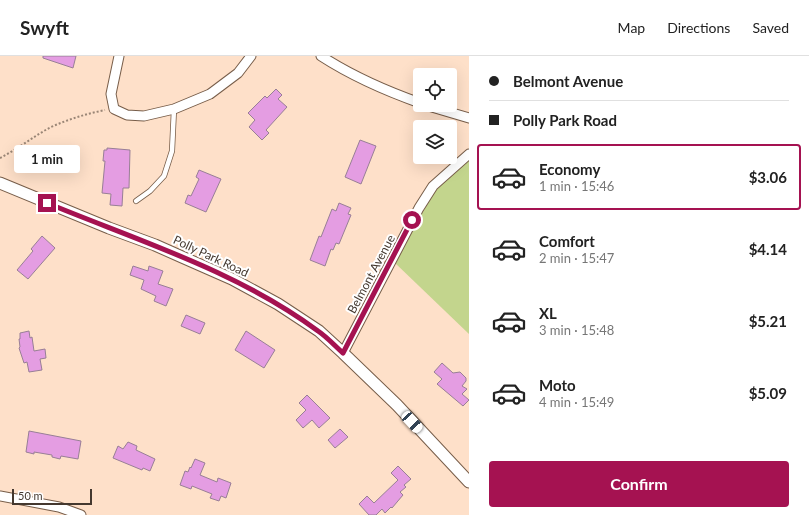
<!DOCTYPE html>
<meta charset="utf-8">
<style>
body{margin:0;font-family:Lato,sans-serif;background:#f6f6f6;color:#222;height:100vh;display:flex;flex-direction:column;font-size:15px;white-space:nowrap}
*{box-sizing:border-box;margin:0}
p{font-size:13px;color:#767676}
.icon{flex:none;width:22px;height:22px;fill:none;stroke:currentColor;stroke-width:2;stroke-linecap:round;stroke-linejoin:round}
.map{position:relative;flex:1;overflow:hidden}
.side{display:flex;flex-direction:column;background:#fff;width:340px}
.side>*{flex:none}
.guide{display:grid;align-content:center;height:88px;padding:0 20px;background:#fff}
.fabs{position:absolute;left:413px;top:12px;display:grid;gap:8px}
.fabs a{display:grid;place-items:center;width:44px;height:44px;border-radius:4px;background:#fff;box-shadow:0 4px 16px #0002;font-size:20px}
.scale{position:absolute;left:12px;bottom:10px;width:80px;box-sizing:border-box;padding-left:4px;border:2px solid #44382f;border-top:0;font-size:11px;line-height:14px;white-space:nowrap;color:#44382f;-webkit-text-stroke:3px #fff;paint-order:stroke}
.end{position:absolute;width:18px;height:18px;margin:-9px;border:5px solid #a51251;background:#fff;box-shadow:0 0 0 2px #fff}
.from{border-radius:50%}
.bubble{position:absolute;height:28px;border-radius:4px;background:#fff;box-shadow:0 4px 16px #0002;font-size:13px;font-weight:700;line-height:28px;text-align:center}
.car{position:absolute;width:12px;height:24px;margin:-12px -6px;border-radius:5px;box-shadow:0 0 3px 1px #0007;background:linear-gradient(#fff 24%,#345 0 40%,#fff 0 76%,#345 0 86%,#fff 0)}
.guide b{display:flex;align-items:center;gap:14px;height:38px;font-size:15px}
.guide b+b{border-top:1px solid #e0e0e0}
.guide i{width:10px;height:10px;background:#222}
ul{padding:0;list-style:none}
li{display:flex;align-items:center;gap:12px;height:66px;margin:0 8px 6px;padding:0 12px;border:2px solid transparent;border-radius:4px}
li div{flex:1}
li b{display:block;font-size:15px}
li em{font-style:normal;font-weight:700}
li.on{border-color:#a51251}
li>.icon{width:36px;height:36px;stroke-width:1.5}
.primary-button{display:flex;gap:8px;margin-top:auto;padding:8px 20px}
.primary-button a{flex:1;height:46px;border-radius:4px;background:#a51251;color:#fff;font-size:16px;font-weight:700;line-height:46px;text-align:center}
header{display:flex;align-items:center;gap:24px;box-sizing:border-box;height:56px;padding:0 20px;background:#fff;border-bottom:1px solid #e0e0e0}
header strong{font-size:19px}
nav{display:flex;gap:22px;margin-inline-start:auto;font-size:14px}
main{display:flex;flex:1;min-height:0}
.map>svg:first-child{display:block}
.green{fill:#c3d58d}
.building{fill:#e49de2;stroke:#987f96}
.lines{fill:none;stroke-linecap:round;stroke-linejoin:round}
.service-casing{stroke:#775d49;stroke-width:6}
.minor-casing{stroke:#775d49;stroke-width:11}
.tertiary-casing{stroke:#775d49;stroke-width:13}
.path{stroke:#9a8676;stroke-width:2;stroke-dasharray:2 2;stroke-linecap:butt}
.service{stroke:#fff;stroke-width:4.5}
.minor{stroke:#fff;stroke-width:9}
.tertiary{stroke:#fff;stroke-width:11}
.route{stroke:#a51251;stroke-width:5}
.labels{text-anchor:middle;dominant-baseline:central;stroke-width:4;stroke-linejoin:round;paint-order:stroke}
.street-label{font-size:12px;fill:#44382f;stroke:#fff}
</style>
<header>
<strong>Swyft</strong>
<nav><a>Map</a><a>Directions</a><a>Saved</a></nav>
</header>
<main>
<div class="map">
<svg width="469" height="459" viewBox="0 0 469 459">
<rect width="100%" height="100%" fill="#fee0c9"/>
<path class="green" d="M469,103V278L394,206L436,133Z"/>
<path class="building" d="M43,0H76L73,12L43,2Z
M276,33L282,39L278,43L287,51L266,74L269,77L262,84L249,71L255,64L248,57L265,40L267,42Z
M360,84L376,90L361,128L345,121Z
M107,92L130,94L129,132H123L122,150L110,149L111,138L102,137L105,105H103L104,94H107Z
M199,114L221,123L206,156L185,147L188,139L191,140L199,123L196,121Z
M339,147L351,152L348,158L351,159L339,188L336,187L333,194L331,193L325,210L310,204L319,180L321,181L332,153L336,155Z
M42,180L55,192L28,223L17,214L33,195L31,193Z
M133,210L148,215L149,210L163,215L158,228L173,233L166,250L154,245L156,240L141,233L144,224L130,219Z
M186,259L205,267L200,278L181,270Z
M29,275L30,282L32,281L34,295L45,293L46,302L40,303L42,314L29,316L27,306L24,307L19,292L20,291L19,283H20V277Z
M246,275L275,294L264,312L235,294Z
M442,307L453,317L460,316L466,322V325L462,330L467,333L462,338L469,344L463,350L437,328L442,323L434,316Z
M307,339L330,362L319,372L312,364L303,372L296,364L306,354L299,347Z
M340,373L348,381L335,392L328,384Z
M29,375L81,385L78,403L61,400L60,403L52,401V399L34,396V398L26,396Z
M128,386L137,390L136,394L155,403L150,415L143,412L142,414L113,402L118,390L123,393Z
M195,403L205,407L200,419L217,426L218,422L231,427L226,442L221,440L219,445L210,442L212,438L192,430L191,433L180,429L185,415L188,416L190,411L191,412Z
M398,410L411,423L404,429L406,431L400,436L403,439L392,452L391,451L385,457L382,453L376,459H369L359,448L367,440L374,447L398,424L391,417Z"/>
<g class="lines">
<g class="service-casing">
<path id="service" d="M136,145L150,135L164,120L172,95L174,53"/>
</g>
<g class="minor-casing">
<path id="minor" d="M119,0L111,38L114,53L127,59L144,60L174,53L210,38L238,17L251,0
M321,0C352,20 386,35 420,47
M425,49L469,62
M343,297L419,152L433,130L469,98
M0,440L59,451L81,459"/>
</g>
<g class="tertiary-casing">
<path id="tertiary" d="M0,127L109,172L155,189L182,201L232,223L278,248L319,275L343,297L397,349L469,426"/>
</g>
<path class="path" d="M0,102C18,93 34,80 51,71C69,63 86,58 105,54"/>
<use href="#service" class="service"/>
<use href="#minor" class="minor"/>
<use href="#tertiary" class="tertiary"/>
</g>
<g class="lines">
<path class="route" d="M47,147C139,185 237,215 318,275C327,281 335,290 343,297L412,164"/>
</g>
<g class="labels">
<g class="street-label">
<text transform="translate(211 200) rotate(25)">Polly Park Road</text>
<text transform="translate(371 218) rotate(-62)">Belmont Avenue</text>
</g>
</g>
</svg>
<div class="fabs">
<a><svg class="icon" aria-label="locate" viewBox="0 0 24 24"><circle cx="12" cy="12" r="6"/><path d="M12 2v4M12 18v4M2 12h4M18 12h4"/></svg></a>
<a><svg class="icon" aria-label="layers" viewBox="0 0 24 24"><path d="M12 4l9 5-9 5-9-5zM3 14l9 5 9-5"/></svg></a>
</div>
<div class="scale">50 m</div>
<i class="end from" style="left:412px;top:164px"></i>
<i class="end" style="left:47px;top:147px"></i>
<div class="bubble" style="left:14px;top:89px;width:66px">1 min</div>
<i class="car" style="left:412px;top:366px;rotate:137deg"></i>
</div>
<section class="side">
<div class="guide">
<b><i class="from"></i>Belmont Avenue</b>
<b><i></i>Polly Park Road</b>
</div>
<ul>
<li class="on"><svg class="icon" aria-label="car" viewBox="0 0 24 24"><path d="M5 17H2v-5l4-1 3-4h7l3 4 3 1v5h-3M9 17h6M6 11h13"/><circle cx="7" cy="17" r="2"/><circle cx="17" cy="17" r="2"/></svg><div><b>Economy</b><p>1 min · 15:46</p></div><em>$3.06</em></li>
<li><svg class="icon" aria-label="car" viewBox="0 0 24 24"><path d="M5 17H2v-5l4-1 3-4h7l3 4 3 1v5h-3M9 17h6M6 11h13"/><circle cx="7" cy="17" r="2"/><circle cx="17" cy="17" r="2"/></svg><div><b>Comfort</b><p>2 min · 15:47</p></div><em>$4.14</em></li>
<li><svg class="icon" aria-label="car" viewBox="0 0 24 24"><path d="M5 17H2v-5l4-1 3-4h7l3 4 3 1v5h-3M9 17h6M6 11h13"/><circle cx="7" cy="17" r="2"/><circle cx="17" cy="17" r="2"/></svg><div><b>XL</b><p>3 min · 15:48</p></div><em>$5.21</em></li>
<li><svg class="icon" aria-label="car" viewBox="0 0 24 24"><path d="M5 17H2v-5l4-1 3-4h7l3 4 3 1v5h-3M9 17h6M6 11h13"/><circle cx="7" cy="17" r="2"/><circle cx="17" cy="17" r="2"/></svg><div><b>Moto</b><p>4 min · 15:49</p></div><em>$5.09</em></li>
</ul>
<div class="primary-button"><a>Confirm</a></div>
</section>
</main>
